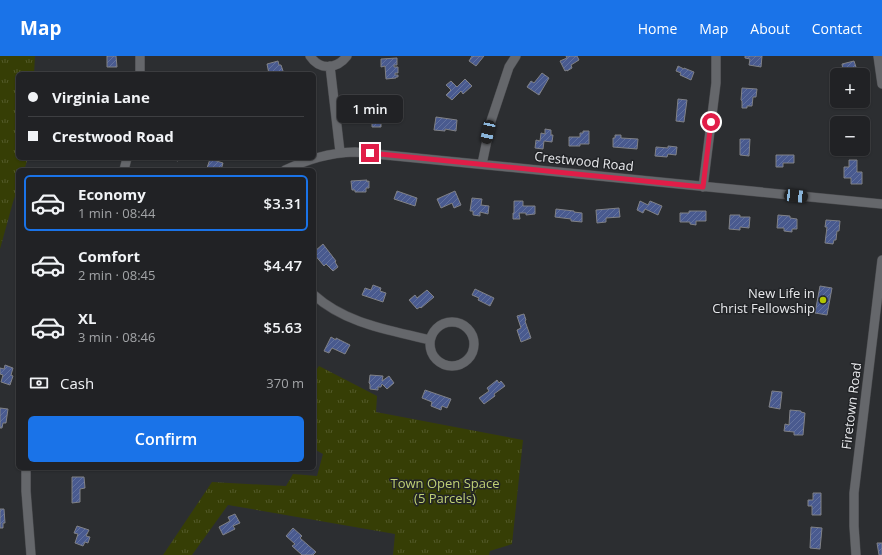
<!DOCTYPE html>
<meta charset="utf-8">
<style>
body{margin:0;font-family:"Open Sans",sans-serif;background:#2d2f32;color:#f1f3f6;height:100vh;display:flex;flex-direction:column;font-size:15px;white-space:nowrap}
*{box-sizing:border-box;margin:0}
p{font-size:13px;color:#a2a4a7}
.icon{flex:none;width:22px;height:22px;fill:none;stroke:currentColor;stroke-width:2;stroke-linecap:round;stroke-linejoin:round}
.map{position:relative;flex:1;overflow:hidden}
.drawer{position:absolute;left:16px;top:112px;width:300px;height:302px;display:flex;flex-direction:column;background:#212225;border-radius:6px;box-shadow:0 1px 3px #0004,0 0 0 1px #3e3f42}
.drawer>*{flex:none}
.banner{position:absolute;left:16px;top:16px;width:300px;height:88px;border-radius:6px;box-shadow:0 1px 3px #0004,0 0 0 1px #3e3f42;display:grid;align-content:center;height:88px;padding:0 12px;background:#212225}
.buttons{position:absolute;left:830px;top:12px;display:grid;gap:8px}
.buttons a{display:grid;place-items:center;width:40px;height:40px;border-radius:6px;background:#212225;box-shadow:0 1px 3px #0004,0 0 0 1px #3e3f42;font-size:20px}
.end{position:absolute;width:18px;height:18px;margin:-9px;border:5px solid #e11d48;background:#fff;box-shadow:0 0 0 2px #fff}
.from{border-radius:50%}
.bubble{position:absolute;height:28px;border-radius:6px;background:#212225;box-shadow:0 1px 3px #0004,0 0 0 1px #3e3f42;font-size:13px;font-weight:600;line-height:28px;text-align:center}
.car{position:absolute;width:12px;height:24px;margin:-12px -6px;border-radius:5px;box-shadow:0 0 3px 1px #0007;background:linear-gradient(#222 24%,#8ab4d8 0 40%,#222 0 76%,#8ab4d8 0 86%,#222 0)}
.banner b{display:flex;align-items:center;gap:14px;height:38px;font-size:15px}
.banner b+b{border-top:1px solid #3e3f42}
.banner i{width:10px;height:10px;background:#f1f3f6}
ul{padding:7px 0 0;list-style:none}
li{display:flex;align-items:center;gap:12px;height:56px;margin:0 8px 6px;padding:0 4px;border:2px solid transparent;border-radius:6px}
li div{flex:1}
li b{display:block;font-size:15px}
li em{font-style:normal;font-weight:600}
li.on{border-color:#1a73e8}
li>.icon{width:36px;height:36px;stroke-width:1.5}
.pay{display:flex;align-items:center;gap:10px;height:44px;padding:0 12px;font-size:15px}
.pay p{margin-inline-start:auto}
.action{display:flex;gap:8px;margin-top:auto;padding:8px 12px}
.action a{flex:1;height:46px;border-radius:6px;background:#1a73e8;color:#fff;font-size:16px;font-weight:600;line-height:46px;text-align:center}
header{display:flex;align-items:center;gap:24px;box-sizing:border-box;height:56px;padding:0 20px;background:#1a73e8;color:#fff}
header strong{font-size:19px}
nav{display:flex;gap:22px;margin-inline-start:auto;font-size:14px}
.map>svg:first-child{display:block}
.grass{fill:url(#grass-tufts)}
.building{fill:url(#building-hatch);stroke:#808186}
.lines{fill:none;stroke-linecap:round;stroke-linejoin:round}
.minor-casing{stroke:#48494c;stroke-width:10}
.minor{stroke:#65676b;stroke-width:9}
.route{stroke:#e11d48;stroke-width:5}
.poi-dot{fill:#b0c503;stroke:#222427;stroke-width:1.5}
.labels{text-anchor:middle;dominant-baseline:central;stroke-width:3;stroke-linejoin:round;paint-order:stroke}
.street-label{font-size:13px;fill:#e8e9ec;stroke:#222427}
.poi-label{font-size:13px;fill:#e8e9ec;stroke:#222427;text-anchor:end}
.park-label{font-size:13px;fill:#bfd074;stroke:#222427}
</style>
<header>
<strong>Map</strong>
<nav><a>Home</a><a>Map</a><a>About</a><a>Contact</a></nav>
</header>
<div class="map">
<svg width="882" height="499" viewBox="0 0 882 499">
<defs>
<pattern id="grass-tufts" width="24" height="20" patternUnits="userSpaceOnUse"><rect width="24" height="20" fill="#363e05"/><path d="M3 7l-1-3M5 7V3M7 7l1-3M15 17l-1-3M17 17v-4M19 17l1-3" fill="none" stroke="#535a2a"/></pattern>
<pattern id="building-hatch" width="6" height="6" patternUnits="userSpaceOnUse"><rect width="6" height="6" fill="#495a8f"/><path d="M-1 1l2-2M0 6l6-6M5 7l2-2" fill="none" stroke="#63729f"/></pattern>
</defs>
<rect width="100%" height="100%" fill="#2c2e31"/>
<path class="grass" d="M0,0H35L34,18H18V102H28L24,114H18V132L13,146L0,193Z
M319,310L377,340L376,356L523,384L512,488L490,495L489,499H393L395,478L228,449L192,499H163L212,426L286,430L293,418L317,420L323,398L314,393V317Z"/>
<path class="building" d="M107,0H116L117,11H107Z
M472,0H484L476,10L469,5Z
M566,0H577L579,4L571,9L572,12L567,15V14L565,15L560,5L567,2Z
M745,0H762L761,11L749,9L750,3L745,2Z
M397,2V9H394V11H398V17H395V19H398V21H396V22L386,23L385,10L381,11V3Z
M278,5L279,9H281L284,18H269L267,8Z
M854,5L856,11L843,14L842,8Z
M678,10L684,13V12L694,16L691,24L680,19L681,17L676,15Z
M857,16L858,19H850V18Z
M542,17L549,22L539,39L527,31L531,25L534,27Z
M465,23L472,30L463,38L461,35L452,44L446,39L451,34L446,29L451,25L457,31Z
M742,32L757,33L756,41H753L752,50H747V52H742V45L741,44Z
M678,43L687,44L684,66L676,65Z
M379,54V55H382L383,62H381V71H372V64L367,65V55Z
M436,61L457,64L456,75L445,73V75L434,74Z
M545,73L551,74V79H553L552,86L544,85L543,93L535,92L536,84L540,85L541,77L545,78Z
M583,75H589V88H580V90H569V81H580V77H583Z
M615,79H621V82L638,83L637,93L613,91V82H615Z
M740,83H750L749,100L740,99Z
M668,90L677,91L676,99L668,98L667,101L655,100L656,91L668,92Z
M776,99H794V107H783V111H776Z
M168,102H179L178,105Z
M210,103L223,107L221,114H214L207,112Z
M849,104H857V116H862V128H851V122H844V111H849Z
M367,124V126L369,125V132H366V136H355V134H352L351,125Z
M397,135L417,142L415,150L394,143Z
M455,135L461,149L454,152L452,147L441,152L437,143Z
M472,142L482,143L481,149L489,150L488,158L480,156V160L473,159V155H470Z
M514,145H523V150H535V158L526,159V157H519L520,163H513V157H514Z
M640,145L648,149L650,145L662,150L658,159L645,153L643,157L637,154Z
M619,152L620,161L606,162V166L597,167L596,154Z
M556,153L574,155V156L582,157V166L571,165V163L555,161Z
M689,155H706V165H696V169L690,168V166H680V157H689Z
M730,159H740V161H750L749,172L740,171V174L729,173Z
M778,159L790,160V162L797,163V173H792V176L784,175V172H777Z
M826,164L840,165L839,175H837L836,184H834L833,188L825,187L827,171H825Z
M323,188L336,205L335,206L338,211L333,215L326,208L324,210L314,198V196Z
M373,229L381,232L380,235L386,237L383,246L362,239L365,232L371,234Z
M820,230L832,232L827,259L815,257Z
M475,233L494,242L490,250L478,244L479,242L472,239Z
M427,234L434,241L421,252L420,251L417,253L409,244L415,239L417,242Z
M524,258L526,264L525,265L531,282L521,286L517,274L521,272L517,260Z
M331,281L336,284V282L350,289L345,298L332,292L329,297L324,295Z
M5,309L13,312L11,319L13,320L10,329L1,326L3,319L0,318V312L4,313Z
M370,319L383,320L382,325L389,320L394,327L387,333L382,328L381,331H378V334L370,333V328L369,327Z
M497,324L499,327L501,325L505,330L494,338L495,340L484,348L479,342L489,335L487,332Z
M425,334L451,343L447,352L442,350L441,354L431,350L432,346L422,342Z
M772,335L782,336L780,353L769,351Z
M0,352L8,353L6,367H3L2,372H0Z
M790,354L801,355V356L805,357L803,379H794V376L784,375L785,368L789,369Z
M72,421H84L85,432L80,433V446L72,447Z
M813,437H821V459H812V450H808V444H813Z
M0,453H4L5,467H3V472H0Z
M235,458L240,467L233,470L235,473L223,479L219,471L230,465L228,461Z
M77,470L89,474L86,480L90,481L88,487L85,486L83,490L75,487L78,478L74,477Z
M811,471L822,472L820,493L810,492Z
M293,472L302,480L300,482L316,496L313,499H302L292,490L295,488L286,480Z
M877,487H882V499H879Z"/>
<g class="lines">
<g class="minor-casing">
<path id="minor" d="M140,0V18
M310,0C320,15 337,13 347,0
M878,0L882,28
M330,10L340,96
M482,108L491,65L509,11L516,0
M124,114L127,102
M285,114C309,103 328,97 355,96L882,148
M703,131L716,27V0
M314,239C346,268 390,274 430,284
M430 288a22 22 0 1 1 44 0a22 22 0 1 1-44 0Z
M26,412V435L31,499
M856,499L854,470V437L882,204"/>
</g>
<use href="#minor" class="minor"/>
</g>
<g class="lines">
<path class="route" d="M370,97L703,131L711,66"/>
</g>
<circle class="poi-dot" cx="823" cy="244" r="4"/>
<g class="labels">
<g class="street-label">
<text transform="translate(584 105) rotate(6)">Crestwood Road</text>
<text transform="translate(851 350) rotate(-83)">Firetown Road</text>
</g>
<g class="poi-label">
<text x="815" y="237">New Life in<tspan x="815" dy="15">Christ Fellowship</tspan></text>
</g>
<g class="park-label">
<text x="445" y="427">Town Open Space<tspan x="445" dy="15">(5 Parcels)</tspan></text>
</g>
</g>
</svg>
<div class="buttons">
<a>+</a>
<a>−</a>
</div>
<i class="end from" style="left:711px;top:66px"></i>
<i class="end" style="left:370px;top:97px"></i>
<div class="bubble" style="left:337px;top:39px;width:66px">1 min</div>
<i class="car" style="left:488px;top:76px;rotate:192deg"></i>
<i class="car" style="left:796px;top:140px;rotate:96deg"></i>
<div class="banner">
<b><i class="from"></i>Virginia Lane</b>
<b><i></i>Crestwood Road</b>
</div>
<section class="drawer">
<ul>
<li class="on"><svg class="icon" aria-label="car" viewBox="0 0 24 24"><path d="M5 17H2v-5l4-1 3-4h7l3 4 3 1v5h-3M9 17h6M6 11h13"/><circle cx="7" cy="17" r="2"/><circle cx="17" cy="17" r="2"/></svg><div><b>Economy</b><p>1 min · 08:44</p></div><em>$3.31</em></li>
<li><svg class="icon" aria-label="car" viewBox="0 0 24 24"><path d="M5 17H2v-5l4-1 3-4h7l3 4 3 1v5h-3M9 17h6M6 11h13"/><circle cx="7" cy="17" r="2"/><circle cx="17" cy="17" r="2"/></svg><div><b>Comfort</b><p>2 min · 08:45</p></div><em>$4.47</em></li>
<li><svg class="icon" aria-label="car" viewBox="0 0 24 24"><path d="M5 17H2v-5l4-1 3-4h7l3 4 3 1v5h-3M9 17h6M6 11h13"/><circle cx="7" cy="17" r="2"/><circle cx="17" cy="17" r="2"/></svg><div><b>XL</b><p>3 min · 08:46</p></div><em>$5.63</em></li>
</ul>
<div class="pay"><svg class="icon" aria-label="cash" viewBox="0 0 24 24"><path d="M3 7h18v10H3z"/><circle cx="12" cy="12" r="2"/></svg>Cash<p>370 m</p></div>
<div class="action"><a>Confirm</a></div>
</section>
</div>
